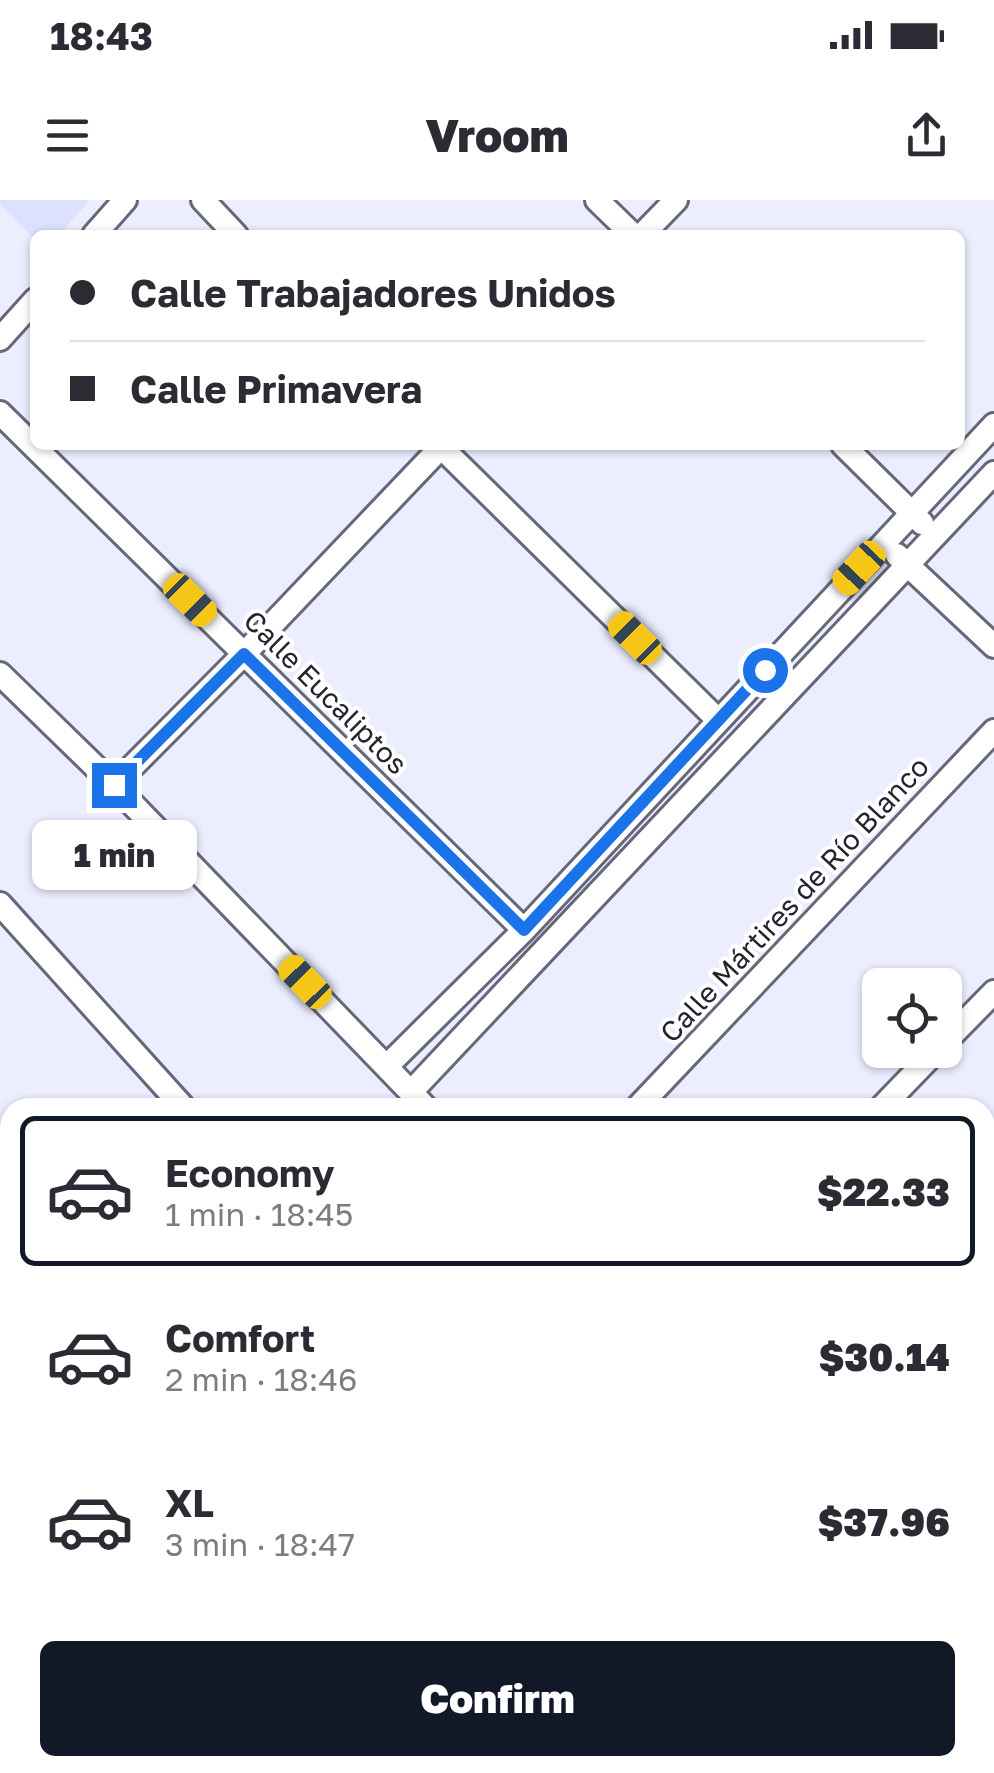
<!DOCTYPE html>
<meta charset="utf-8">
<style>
body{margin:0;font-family:"Golos Text",sans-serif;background:#f7f7f7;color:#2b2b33;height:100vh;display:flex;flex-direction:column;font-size:38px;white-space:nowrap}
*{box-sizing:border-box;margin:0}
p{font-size:32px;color:#7c7c81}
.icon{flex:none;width:55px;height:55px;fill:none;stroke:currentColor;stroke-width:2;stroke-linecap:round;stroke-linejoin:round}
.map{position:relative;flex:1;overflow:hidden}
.details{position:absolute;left:0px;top:898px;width:995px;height:678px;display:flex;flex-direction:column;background:#fff;border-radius:30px 30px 0 0;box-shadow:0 2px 8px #0004}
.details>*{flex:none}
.guide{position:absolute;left:30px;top:30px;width:935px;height:220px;border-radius:15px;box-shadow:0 2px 8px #0004;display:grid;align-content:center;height:220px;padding:0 40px;background:#fff}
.fabs{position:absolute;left:862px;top:768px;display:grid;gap:20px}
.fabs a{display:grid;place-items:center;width:100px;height:100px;border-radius:15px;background:#fff;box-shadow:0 2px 8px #0004;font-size:50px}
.end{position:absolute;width:45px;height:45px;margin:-22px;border:12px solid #1a73e8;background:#fff;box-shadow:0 0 0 5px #fff}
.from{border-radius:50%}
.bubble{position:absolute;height:70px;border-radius:15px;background:#fff;box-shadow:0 2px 8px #0004;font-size:32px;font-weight:800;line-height:70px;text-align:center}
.car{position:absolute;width:30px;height:60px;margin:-30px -15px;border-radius:12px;box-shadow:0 0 8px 2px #0007;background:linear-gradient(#f5c518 24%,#345 0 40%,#f5c518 0 76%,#345 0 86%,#f5c518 0)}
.guide b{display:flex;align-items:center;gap:35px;height:95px;font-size:38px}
.guide b+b{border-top:2px solid #e1e1e2}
.guide i{width:25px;height:25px;background:#2b2b33}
ul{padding:18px 0 0;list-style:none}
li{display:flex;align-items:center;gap:30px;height:150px;margin:0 20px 15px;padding:0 20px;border:5px solid transparent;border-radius:15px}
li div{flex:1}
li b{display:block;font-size:38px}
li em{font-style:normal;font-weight:800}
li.active{border-color:#111827}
li>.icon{width:90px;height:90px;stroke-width:1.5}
.action{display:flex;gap:20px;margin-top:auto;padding:20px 40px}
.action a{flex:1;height:115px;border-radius:15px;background:#111827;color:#fff;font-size:40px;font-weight:800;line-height:115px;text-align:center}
.status{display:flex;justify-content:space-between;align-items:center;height:70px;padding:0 50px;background:#fff;direction:ltr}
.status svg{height:28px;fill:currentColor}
header{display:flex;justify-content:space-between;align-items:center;height:130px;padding:0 40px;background:#fff;font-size:45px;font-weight:800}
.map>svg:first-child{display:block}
.built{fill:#dee1fd}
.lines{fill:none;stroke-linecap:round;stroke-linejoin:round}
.street-casing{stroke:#66687a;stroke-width:28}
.street{stroke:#fff;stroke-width:22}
.route{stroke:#1a73e8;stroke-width:12}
.labels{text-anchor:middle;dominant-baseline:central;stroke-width:8;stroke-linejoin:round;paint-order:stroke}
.street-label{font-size:28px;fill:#24242c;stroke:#fff}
</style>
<div class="status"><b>18:43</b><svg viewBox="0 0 49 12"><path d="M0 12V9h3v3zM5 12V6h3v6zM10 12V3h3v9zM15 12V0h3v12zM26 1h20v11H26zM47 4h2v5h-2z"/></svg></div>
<header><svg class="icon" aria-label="menu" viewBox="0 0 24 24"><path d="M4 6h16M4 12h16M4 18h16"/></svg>Vroom<svg class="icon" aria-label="share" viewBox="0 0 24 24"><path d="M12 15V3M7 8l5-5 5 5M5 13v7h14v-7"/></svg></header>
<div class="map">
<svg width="994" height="1573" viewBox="0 0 994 1573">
<rect width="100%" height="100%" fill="#eceeff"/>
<path class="built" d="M0,0H90L59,35H35V39L0,5Z"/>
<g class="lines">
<g class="street-casing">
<path id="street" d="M203,0L236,35
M597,0L633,35
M94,35L125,0
M642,35L676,0
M0,139L35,100
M0,213L524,730
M439,245L718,520
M843,245L922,323
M897,355L994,446
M0,474L114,585L426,908
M114,585L244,454L443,245
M0,704L184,908
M945,842L994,792
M387,866L524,730L994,225
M411,892L994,273
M637,908L994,531
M881,908L937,850
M0,1008L10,1018
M985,1077L994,1068
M0,1304L10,1294
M985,1343L994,1333
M985,1517L994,1527
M786,1565L793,1573
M0,1573L10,1563
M287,1573L296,1565
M586,1573L594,1565"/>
</g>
<use href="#street" class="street"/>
</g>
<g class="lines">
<path class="route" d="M114,585L244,454L524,730L765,470"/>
</g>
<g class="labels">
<g class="street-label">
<text transform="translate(326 492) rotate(45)">Calle Eucaliptos</text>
<text transform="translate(794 699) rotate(-47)">Calle Mártires de Río Blanco</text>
</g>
</g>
</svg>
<div class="fabs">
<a><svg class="icon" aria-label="locate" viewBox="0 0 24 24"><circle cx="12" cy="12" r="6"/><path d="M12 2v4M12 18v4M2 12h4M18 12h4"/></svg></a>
</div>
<i class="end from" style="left:765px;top:470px"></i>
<i class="end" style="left:114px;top:585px"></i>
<div class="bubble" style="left:32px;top:620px;width:165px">1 min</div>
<i class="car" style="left:859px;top:368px;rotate:223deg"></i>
<i class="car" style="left:190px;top:400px;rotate:135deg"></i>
<i class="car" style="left:635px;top:438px;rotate:315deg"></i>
<i class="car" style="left:305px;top:782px;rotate:316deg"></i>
<div class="guide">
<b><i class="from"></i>Calle Trabajadores Unidos</b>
<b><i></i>Calle Primavera</b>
</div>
<section class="details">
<ul>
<li class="active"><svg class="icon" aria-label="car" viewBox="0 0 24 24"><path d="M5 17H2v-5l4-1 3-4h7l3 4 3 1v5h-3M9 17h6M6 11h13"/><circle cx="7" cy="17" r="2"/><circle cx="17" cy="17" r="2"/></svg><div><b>Economy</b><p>1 min · 18:45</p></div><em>$22.33</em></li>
<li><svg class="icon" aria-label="car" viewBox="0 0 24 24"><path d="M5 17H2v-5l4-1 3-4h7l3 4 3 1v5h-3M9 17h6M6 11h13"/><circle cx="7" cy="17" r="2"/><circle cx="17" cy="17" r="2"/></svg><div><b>Comfort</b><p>2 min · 18:46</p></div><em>$30.14</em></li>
<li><svg class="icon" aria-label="car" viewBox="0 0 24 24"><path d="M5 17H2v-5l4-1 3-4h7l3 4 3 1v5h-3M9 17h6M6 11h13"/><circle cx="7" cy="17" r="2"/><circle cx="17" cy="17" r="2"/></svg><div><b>XL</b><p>3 min · 18:47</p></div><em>$37.96</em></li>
</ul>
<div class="action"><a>Confirm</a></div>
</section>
</div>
